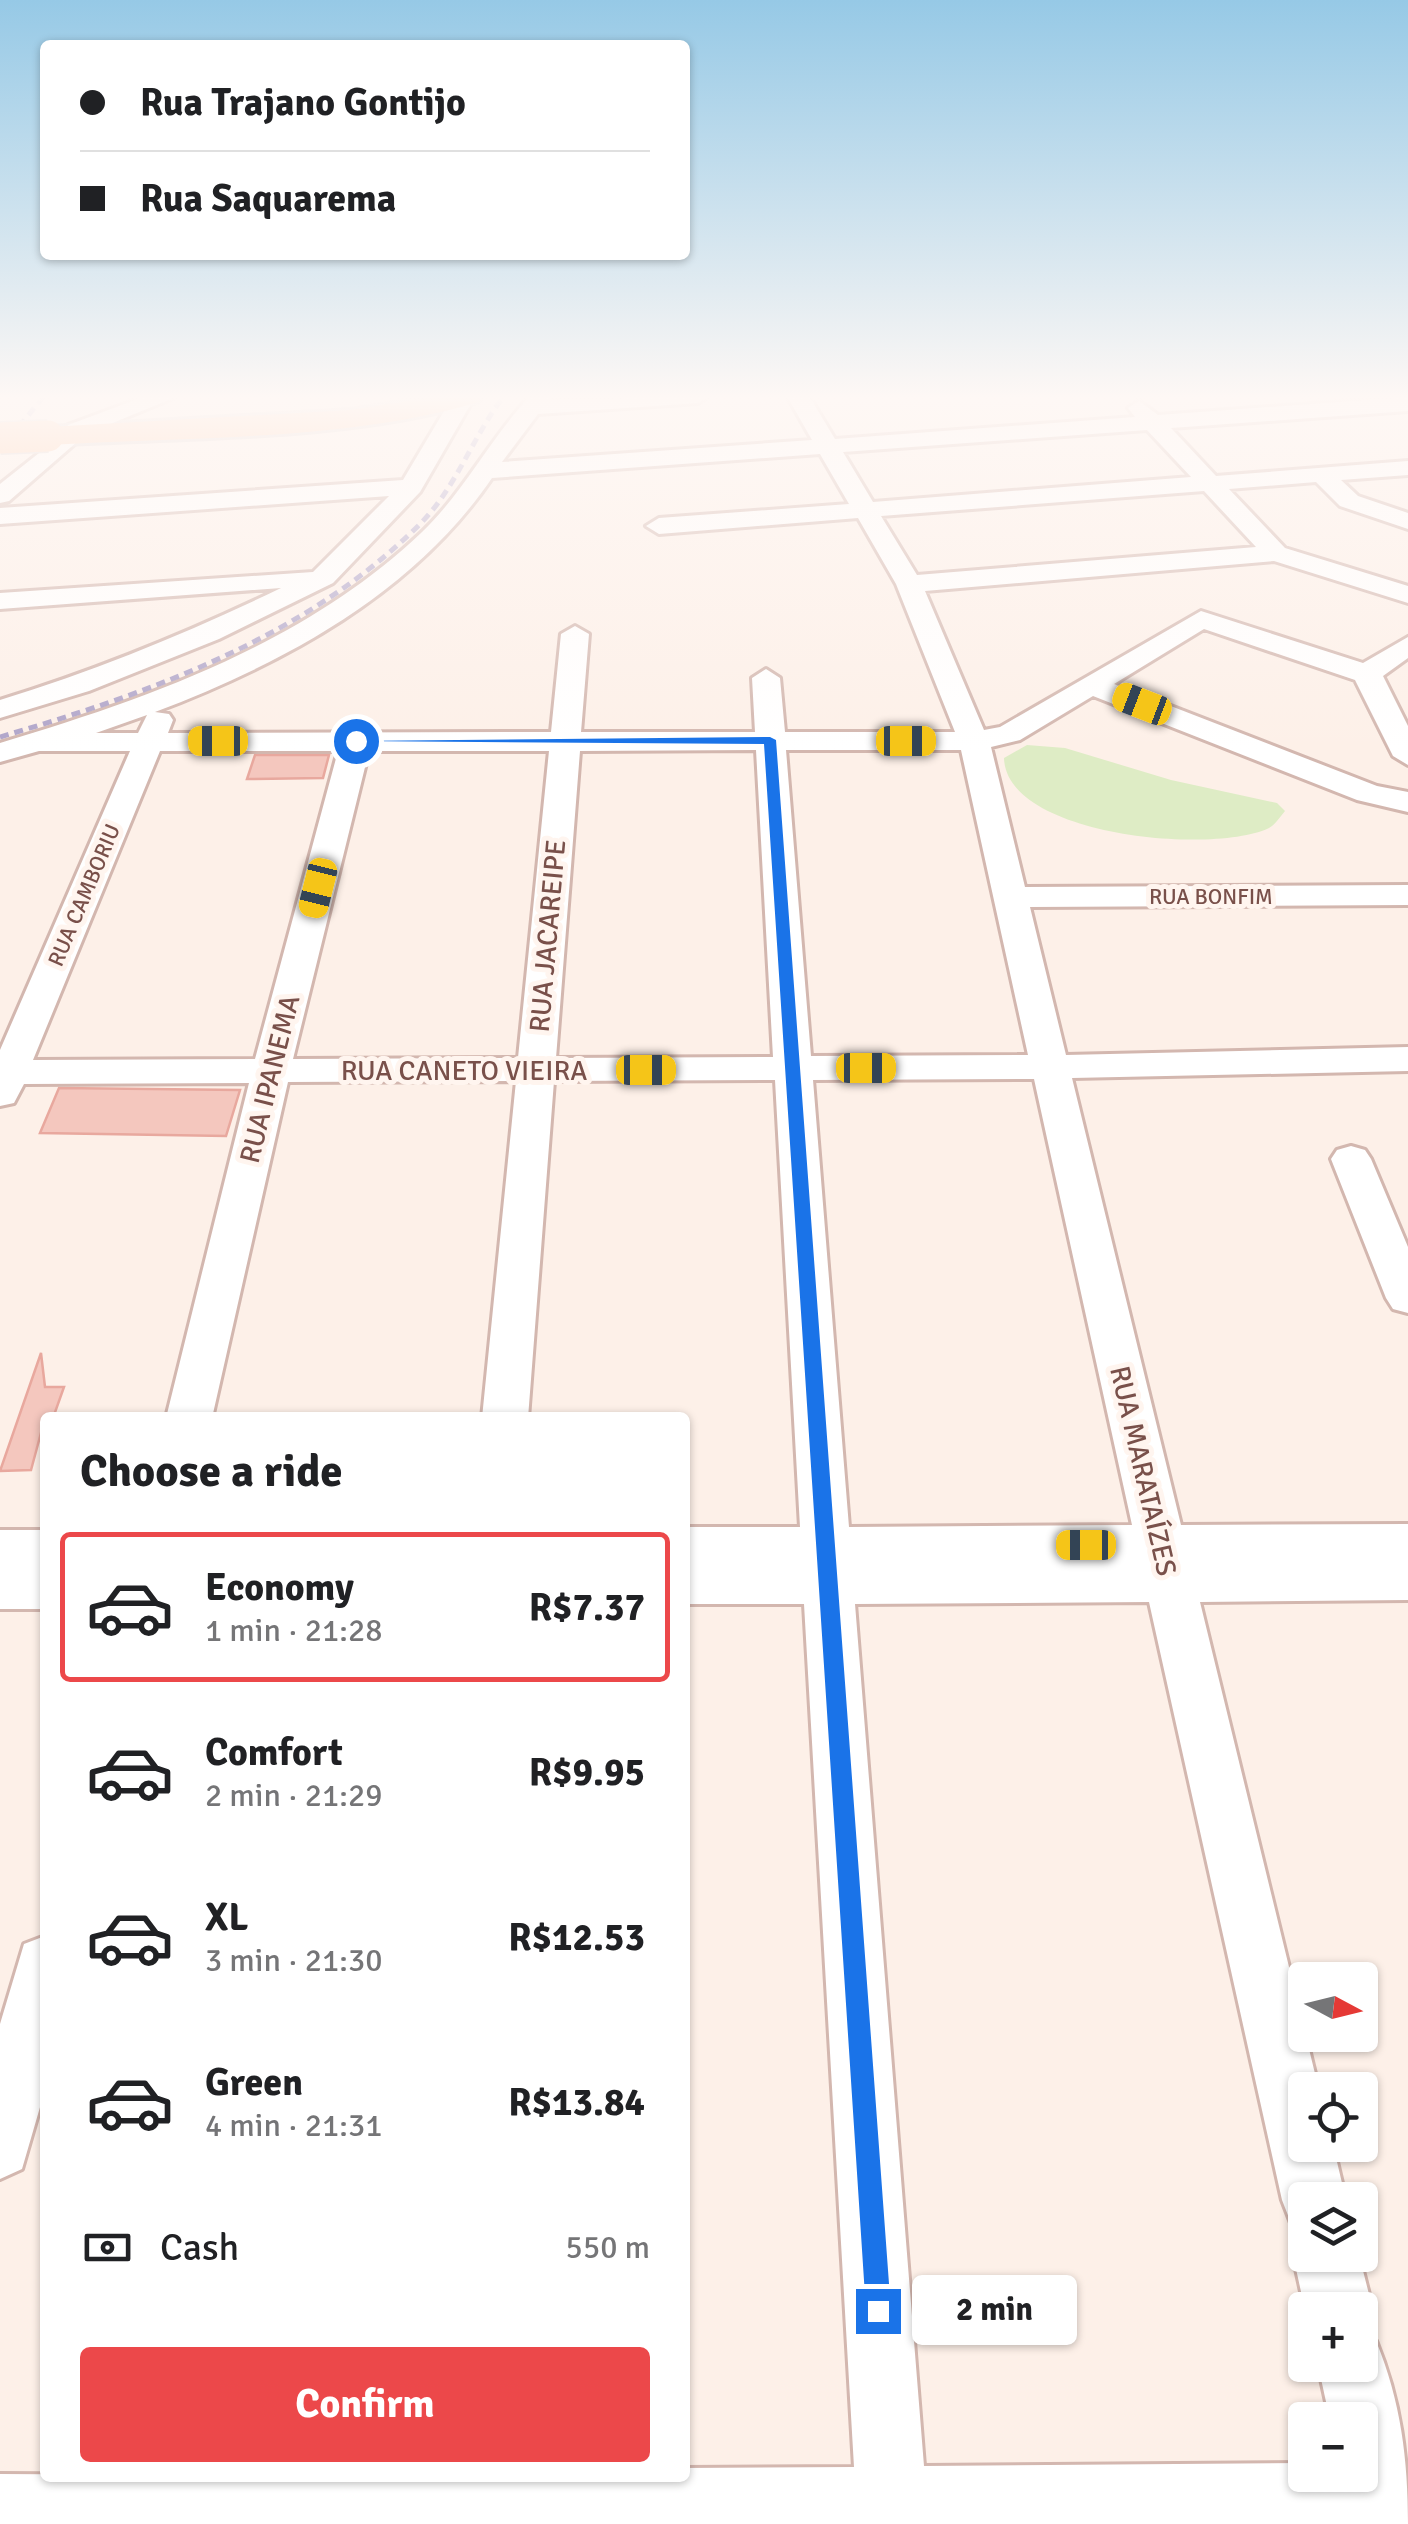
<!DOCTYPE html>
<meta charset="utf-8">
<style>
body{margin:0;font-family:Signika,sans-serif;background:#f6f6f6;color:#202124;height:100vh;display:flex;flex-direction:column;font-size:38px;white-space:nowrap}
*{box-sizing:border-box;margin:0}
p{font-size:32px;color:#757577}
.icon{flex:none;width:55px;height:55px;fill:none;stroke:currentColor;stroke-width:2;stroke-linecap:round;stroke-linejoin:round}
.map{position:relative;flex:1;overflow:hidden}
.details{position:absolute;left:40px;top:1412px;width:650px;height:1070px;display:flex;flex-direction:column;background:#fff;border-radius:10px;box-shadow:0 2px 8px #0004}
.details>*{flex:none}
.hud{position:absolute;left:40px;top:40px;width:650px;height:220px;border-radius:10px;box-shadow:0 2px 8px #0004;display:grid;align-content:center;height:220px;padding:0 40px;background:#fff}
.needle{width:65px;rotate:97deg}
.buttons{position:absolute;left:1288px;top:1962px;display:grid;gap:20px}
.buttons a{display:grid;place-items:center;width:90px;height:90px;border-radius:10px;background:#fff;box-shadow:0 2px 8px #0004;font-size:50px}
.end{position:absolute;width:45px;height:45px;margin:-22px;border:12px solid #1a73e8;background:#fff;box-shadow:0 0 0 5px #fff}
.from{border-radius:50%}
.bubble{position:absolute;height:70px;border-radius:10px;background:#fff;box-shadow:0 2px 8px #0004;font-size:32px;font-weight:800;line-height:70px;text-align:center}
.car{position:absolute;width:30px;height:60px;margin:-30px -15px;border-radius:12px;box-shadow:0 0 8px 2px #0007;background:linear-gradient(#f5c518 24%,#345 0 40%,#f5c518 0 76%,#345 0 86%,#f5c518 0)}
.hud b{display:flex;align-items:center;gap:35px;height:95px;font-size:38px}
.hud b+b{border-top:2px solid #e0e0e0}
.hud i{width:25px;height:25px;background:#202124}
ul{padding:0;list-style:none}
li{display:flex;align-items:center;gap:30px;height:150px;margin:0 20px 15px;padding:0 20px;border:5px solid transparent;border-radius:10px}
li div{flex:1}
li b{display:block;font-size:38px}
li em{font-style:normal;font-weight:800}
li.on{border-color:#ec484a}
li>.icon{width:90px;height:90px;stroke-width:1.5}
h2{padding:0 40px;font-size:45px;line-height:120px}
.pay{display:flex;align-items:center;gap:25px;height:110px;padding:0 40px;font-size:38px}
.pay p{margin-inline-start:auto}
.action{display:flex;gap:20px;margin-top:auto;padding:20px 40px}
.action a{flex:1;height:115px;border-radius:10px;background:#ec484a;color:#fff;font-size:40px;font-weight:800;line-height:115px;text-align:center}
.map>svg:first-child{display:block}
.green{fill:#deecc5}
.building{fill:#f4c7be;stroke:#e8a89e;stroke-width:2.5}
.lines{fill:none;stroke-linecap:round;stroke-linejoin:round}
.minor-casing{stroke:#d3b7af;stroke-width:6}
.major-casing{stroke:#d9cecc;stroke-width:6}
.minor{fill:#fff;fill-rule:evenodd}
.major{fill:#fec49e;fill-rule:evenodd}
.rail{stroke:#afa4c9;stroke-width:5;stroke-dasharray:9 6;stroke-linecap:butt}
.major-bridge-casing{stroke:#d9cecc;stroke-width:34;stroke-linecap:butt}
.major-bridge{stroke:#fec49e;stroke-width:31}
.route{fill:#1a73e8}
.labels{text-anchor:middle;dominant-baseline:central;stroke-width:10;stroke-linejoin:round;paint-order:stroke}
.far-street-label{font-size:22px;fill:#79504a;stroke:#fff5ef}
.street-label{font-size:28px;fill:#79504a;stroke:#fff5ef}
</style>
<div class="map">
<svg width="1408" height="2524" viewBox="0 0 1408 2524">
<rect width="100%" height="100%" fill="#fdf0e8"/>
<path class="green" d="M1027,745L1065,748L1171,780L1277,803L1285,811C1280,817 1275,825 1269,828C1213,855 1006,836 1004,758Z"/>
<path class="building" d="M255,755H329L323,778L247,779Z
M59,1088L240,1090L226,1136L40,1133Z
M41,1353L45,1387H64L53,1418H45L31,1470L0,1471Z"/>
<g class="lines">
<g class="minor-casing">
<path id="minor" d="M146,396H178L86,434L9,501L0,503V484L63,434L68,425Z
M453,396L473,400L420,492L333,583L219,639L89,691L0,718V700C97,670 190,632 281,588L0,609V593L313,572L389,496L0,524V508L403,480Z
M530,396H553L550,400L709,396L698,403L538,414L502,462L812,440L787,396H809L835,439L1135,417L1128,408L1139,401L1158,415L1408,397V411L1171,428L1216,476L1408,461V475L1341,480L1358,496L1408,513V529L1340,506L1316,482L1229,489L1285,548L1408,586V603L1274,561L925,591L984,730L1000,727L1201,611L1363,663L1408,637V658L1383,676L1408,726V765L1393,756L1355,680L1204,629L1114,684L1377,786L1408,792V812L1357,800L1093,696L1020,740L991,747L1025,887L1408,885V905L1030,907L1066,1055L1408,1047V1071L1072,1078L1181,1525L1408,1524V1600L1200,1602L1319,2090H1305V2145H1333L1346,2200H1305V2229L1291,2223L1282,2200L1149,1602L855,1604L924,2466L1305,2463V2475H1360V2420H1330L1318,2365H1360V2310H1305L1293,2255L1305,2231V2255H1359L1373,2310L1361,2334L1376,2341C1401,2401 1408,2460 1408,2524H0V2474L685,2478V2468L854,2467L804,1604H685V1527H800L775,1080L554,1081L528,1418H482L516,1081L288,1082L212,1418H166L249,1083L24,1084L14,1103L0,1106V1050L130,751H39L0,762V743C150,698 305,643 421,533C464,492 489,440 530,396ZM1147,430L1191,477L873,502L843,452ZM820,454L849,504L659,518L646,526L659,534L858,518L896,584L955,732H785L780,678L766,669L752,678L755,732H581L589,634L575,626L561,634L551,732L168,733L173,720L169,714L155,712C284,663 413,594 492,478ZM1204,491L1256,547L917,575L881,516ZM147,715L138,733H96ZM756,750L773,1057L556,1058L580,751ZM786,750H961L1028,1055L811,1056ZM160,751H338L255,1059L33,1060ZM369,751H549L518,1058L293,1059ZM1034,1079L1132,1525L849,1527L813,1080Z
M1351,1146L1365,1150L1371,1159L1408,1247V1313L1393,1309L1386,1298L1331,1159L1337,1150Z
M0,1530H45V1609H0Z
M45,1936V2090L22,2169L0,2179V2024L24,1944Z"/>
</g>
<g class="major-casing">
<path id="major" d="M438,396H482L478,402C351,441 182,437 48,445L34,436L48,427L351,410Z"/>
</g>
<use href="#minor" class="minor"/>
<use href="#major" class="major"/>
<path class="rail" d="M0,450L44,396
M0,737C150,693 307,637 420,524C456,488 473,436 504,396"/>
<g class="major-bridge-casing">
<path id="major-bridge" d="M0,438L48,436"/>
</g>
<use href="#major-bridge" class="major-bridge"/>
</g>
<linearGradient id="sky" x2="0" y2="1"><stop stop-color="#96c9e6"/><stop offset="0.53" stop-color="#fef8f5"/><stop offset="1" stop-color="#fef8f5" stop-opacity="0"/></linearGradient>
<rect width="1408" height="750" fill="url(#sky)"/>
<path class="route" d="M770,737L776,740L891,2311L888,2320L878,2324L869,2320L866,2311L764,744L350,741Z"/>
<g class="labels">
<g class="far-street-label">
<text transform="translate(84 895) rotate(-67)">RUA CAMBORIU</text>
<text x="1211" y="896">RUA BONFIM</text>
</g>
<g class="street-label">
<text transform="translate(548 936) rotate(-85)">RUA JACAREIPE</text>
<text x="464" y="1071">RUA CANETO VIEIRA</text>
<text transform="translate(270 1079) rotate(-76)">RUA IPANEMA</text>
<text transform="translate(1143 1471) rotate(77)">RUA MARATAÍZES</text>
</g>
</g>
</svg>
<div class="buttons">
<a><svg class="needle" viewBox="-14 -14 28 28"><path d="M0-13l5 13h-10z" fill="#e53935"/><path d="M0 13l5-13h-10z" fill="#757577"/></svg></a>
<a><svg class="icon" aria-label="locate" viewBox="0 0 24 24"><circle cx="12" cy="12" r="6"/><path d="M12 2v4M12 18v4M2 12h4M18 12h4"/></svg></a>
<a><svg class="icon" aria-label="layers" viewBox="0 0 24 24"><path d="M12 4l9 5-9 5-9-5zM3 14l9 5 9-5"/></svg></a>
<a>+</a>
<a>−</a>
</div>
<i class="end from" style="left:356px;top:741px"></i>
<i class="end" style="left:878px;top:2311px"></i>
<div class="bubble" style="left:912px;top:2275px;width:165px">2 min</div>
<i class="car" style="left:1142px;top:704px;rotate:291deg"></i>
<i class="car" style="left:218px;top:741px;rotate:270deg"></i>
<i class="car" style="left:906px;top:741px;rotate:90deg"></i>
<i class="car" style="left:318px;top:888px;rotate:194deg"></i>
<i class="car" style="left:866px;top:1068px;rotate:90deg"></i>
<i class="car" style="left:646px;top:1070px;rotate:90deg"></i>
<i class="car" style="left:1086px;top:1545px;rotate:270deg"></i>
<div class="hud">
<b><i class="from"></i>Rua Trajano Gontijo</b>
<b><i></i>Rua Saquarema</b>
</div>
<section class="details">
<h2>Choose a ride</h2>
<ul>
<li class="on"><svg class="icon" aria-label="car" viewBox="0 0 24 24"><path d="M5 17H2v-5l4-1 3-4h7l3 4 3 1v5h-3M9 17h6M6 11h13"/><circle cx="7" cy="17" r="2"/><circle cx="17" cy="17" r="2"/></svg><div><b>Economy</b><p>1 min · 21:28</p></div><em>R$7.37</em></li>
<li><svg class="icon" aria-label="car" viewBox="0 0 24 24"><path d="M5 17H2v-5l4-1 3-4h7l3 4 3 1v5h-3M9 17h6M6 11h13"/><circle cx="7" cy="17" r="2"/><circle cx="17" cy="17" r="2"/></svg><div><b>Comfort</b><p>2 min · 21:29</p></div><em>R$9.95</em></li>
<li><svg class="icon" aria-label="car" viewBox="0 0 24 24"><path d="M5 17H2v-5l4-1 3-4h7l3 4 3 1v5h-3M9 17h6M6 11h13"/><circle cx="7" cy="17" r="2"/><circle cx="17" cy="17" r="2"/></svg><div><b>XL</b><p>3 min · 21:30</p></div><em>R$12.53</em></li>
<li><svg class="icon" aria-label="car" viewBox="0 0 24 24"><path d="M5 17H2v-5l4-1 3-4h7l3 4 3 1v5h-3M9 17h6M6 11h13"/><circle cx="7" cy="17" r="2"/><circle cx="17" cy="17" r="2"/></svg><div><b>Green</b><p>4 min · 21:31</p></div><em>R$13.84</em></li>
</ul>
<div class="pay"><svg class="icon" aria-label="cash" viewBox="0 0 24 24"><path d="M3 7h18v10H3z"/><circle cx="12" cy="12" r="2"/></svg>Cash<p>550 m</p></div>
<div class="action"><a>Confirm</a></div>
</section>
</div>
